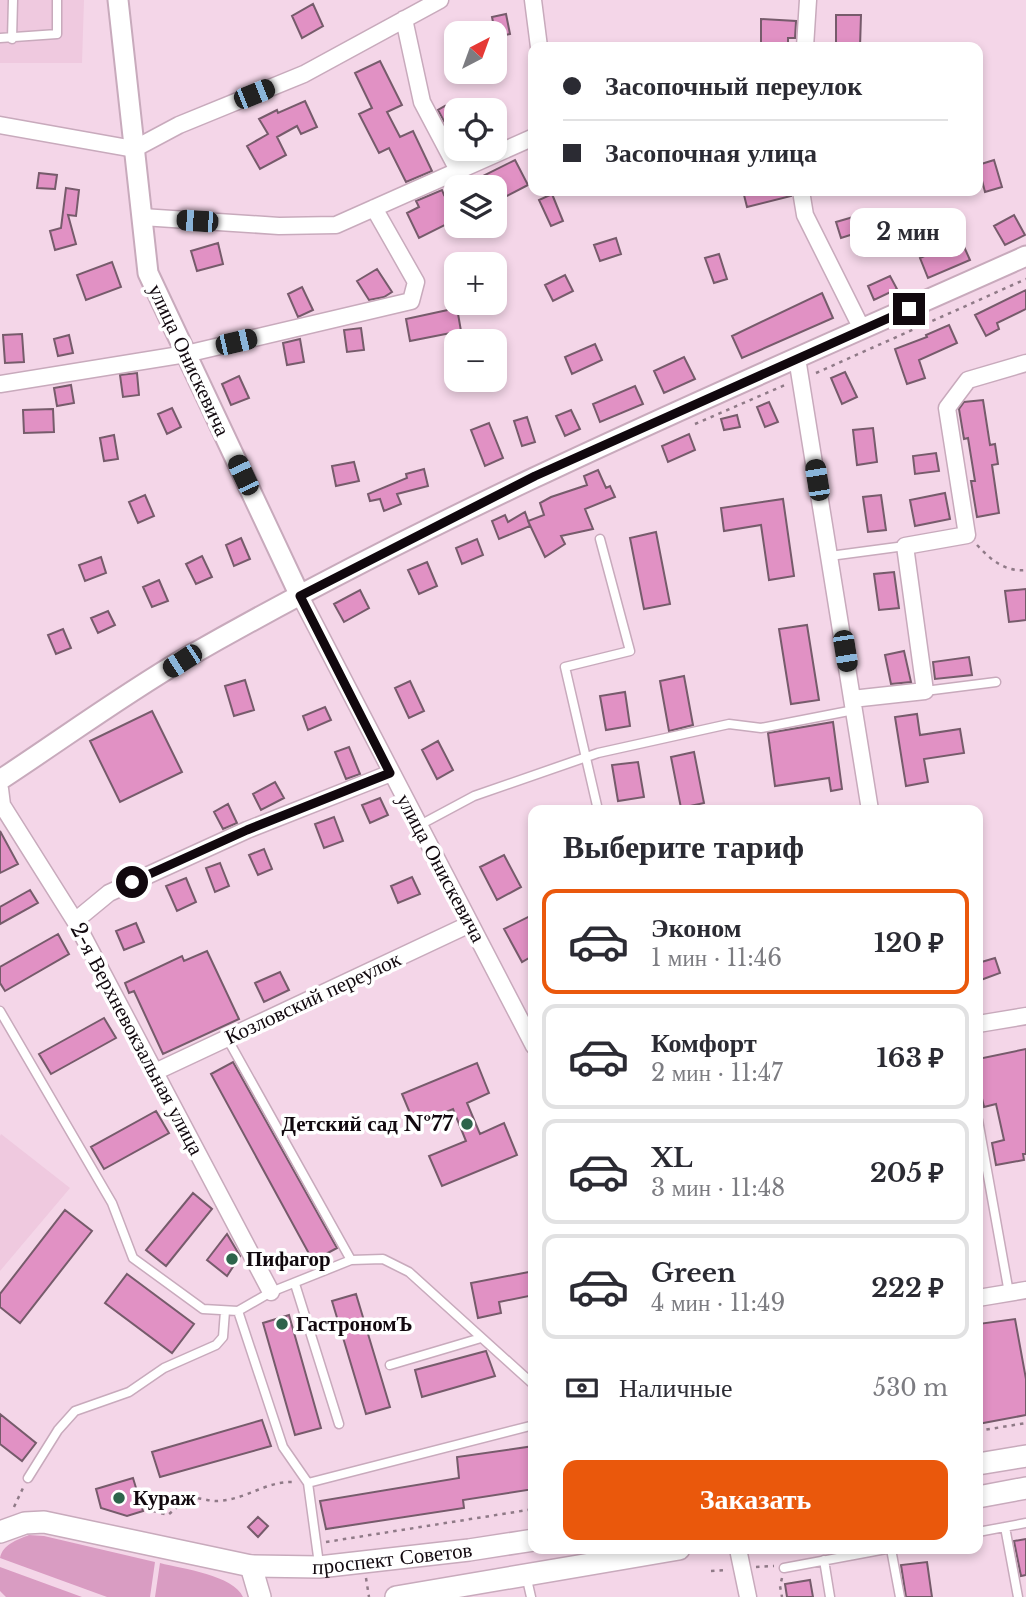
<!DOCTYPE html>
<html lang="ru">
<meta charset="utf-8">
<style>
body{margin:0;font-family:"Libre Baskerville",serif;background:#f7f7f7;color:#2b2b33;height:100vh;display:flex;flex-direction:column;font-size:26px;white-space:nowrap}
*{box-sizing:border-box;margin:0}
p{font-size:23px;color:#7c7c81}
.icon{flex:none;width:38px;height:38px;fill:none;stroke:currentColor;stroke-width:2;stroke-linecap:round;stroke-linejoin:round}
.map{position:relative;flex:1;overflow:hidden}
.drawer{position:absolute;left:528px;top:805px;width:455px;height:749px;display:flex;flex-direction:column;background:#fff;border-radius:14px;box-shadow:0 4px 10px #0003}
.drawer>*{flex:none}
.guide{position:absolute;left:528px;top:42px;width:455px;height:154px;border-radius:14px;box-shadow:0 4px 10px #0003;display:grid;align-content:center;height:154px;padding:0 35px;background:#fff}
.needle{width:46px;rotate:41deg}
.fabs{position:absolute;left:444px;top:21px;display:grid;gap:14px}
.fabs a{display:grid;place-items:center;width:63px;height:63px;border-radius:14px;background:#fff;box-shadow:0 4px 10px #0003;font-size:35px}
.end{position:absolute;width:32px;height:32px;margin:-16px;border:9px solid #11080e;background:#fff;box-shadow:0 0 0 4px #fff}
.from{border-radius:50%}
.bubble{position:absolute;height:49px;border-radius:14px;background:#fff;box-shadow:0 4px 10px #0003;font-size:23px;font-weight:700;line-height:49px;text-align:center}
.car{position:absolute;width:21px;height:42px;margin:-21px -10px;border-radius:9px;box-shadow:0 0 5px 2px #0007;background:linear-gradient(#222 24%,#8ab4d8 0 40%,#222 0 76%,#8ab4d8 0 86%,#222 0)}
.guide b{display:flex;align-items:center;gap:24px;height:66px;font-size:26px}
.guide b+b{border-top:2px solid #e1e1e2}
.guide i{width:18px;height:18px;background:#2b2b33}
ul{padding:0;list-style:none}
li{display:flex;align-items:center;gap:21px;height:105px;margin:0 14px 10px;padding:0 21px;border:4px solid #e1e1e2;border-radius:14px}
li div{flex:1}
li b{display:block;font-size:26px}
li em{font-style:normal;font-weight:700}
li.current{border-color:#ea580c}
li>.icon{width:63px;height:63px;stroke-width:1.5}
h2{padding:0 35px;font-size:32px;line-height:84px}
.pay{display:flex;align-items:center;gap:18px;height:77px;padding:0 35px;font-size:26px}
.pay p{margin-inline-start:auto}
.action{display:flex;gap:14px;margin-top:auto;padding:14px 35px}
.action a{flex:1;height:80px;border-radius:14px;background:#ea580c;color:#fff;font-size:28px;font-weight:700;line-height:80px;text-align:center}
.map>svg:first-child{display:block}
.built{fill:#efc9df}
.green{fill:#d99cc2}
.building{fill:#e191c4;stroke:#765b6b;stroke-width:2}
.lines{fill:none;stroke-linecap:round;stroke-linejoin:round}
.service-casing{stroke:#c8aabc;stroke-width:11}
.minor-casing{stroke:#c8aabc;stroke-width:19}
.tertiary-casing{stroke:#c8aabc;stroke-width:23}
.secondary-casing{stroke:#c8aabc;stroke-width:24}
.path{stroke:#8f7a87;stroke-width:2.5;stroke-dasharray:3.5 5;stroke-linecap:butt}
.service{stroke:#fff;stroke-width:8}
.minor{stroke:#fff;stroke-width:16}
.tertiary{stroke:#fff;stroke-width:19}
.secondary{stroke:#fff;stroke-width:21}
.route{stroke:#11080e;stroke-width:9}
.poi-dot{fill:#2d644b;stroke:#fff;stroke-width:2.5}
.labels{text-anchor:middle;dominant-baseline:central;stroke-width:7;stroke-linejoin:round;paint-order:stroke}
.street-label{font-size:21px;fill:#11080e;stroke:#fff}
.poi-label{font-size:21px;font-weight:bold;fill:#11080e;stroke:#fff;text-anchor:start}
</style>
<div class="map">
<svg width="1026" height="1597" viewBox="0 0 1026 1597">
<rect width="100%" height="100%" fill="#f4d6e8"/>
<path class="built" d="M0,0H84L82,63H0Z
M1,1134L70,1188L0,1271V1136Z"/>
<path class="green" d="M29,1535L44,1536L155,1562L150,1597H107L0,1558C3,1544 17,1540 29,1535Z
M160,1563C183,1569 233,1575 243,1597H155Z
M0,1567L82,1597H6L0,1591Z"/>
<path class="building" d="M313,4L323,26L302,38L292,16Z
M506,14L510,34L496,37L492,17Z
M836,15H861L860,47H836Z
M761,19L796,21L795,38H788V47H761Z
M380,61L402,105L387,112L400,137L413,131L432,171L406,182L389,148L379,153L359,114L372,108L355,73Z
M305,101L317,127L301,134L297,126L277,137L286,155L260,169L247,146L268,134L259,119L277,110L278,113Z
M445,106L457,129V145L438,110Z
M515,160L528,185L495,202V187H461Z
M994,160L1002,187L985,192L978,165Z
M39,173L57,175L55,189L37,188Z
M66,188L79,190L76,216L68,215L76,244L55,250L50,231L61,228Z
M442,190L444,195L447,193L457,213V219L419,238L407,213L419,207L416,201Z
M743,191H791V196L747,207Z
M552,194L563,221L551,226L539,200Z
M867,213L872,228L841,238L836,222Z
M1014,215L1025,235L1005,245L994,226Z
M616,238L621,254L600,261L594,245Z
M961,240L970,260L928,278L920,258Z
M218,243L223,264L197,271L191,251Z
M719,254L727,279L714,283L705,258Z
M112,262L121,287L86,300L77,275Z
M377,269L392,292L384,297L369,300L357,281Z
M565,275L573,291L553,301L545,285Z
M890,276L897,289L874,300L868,286Z
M302,287L313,310L298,317L288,294Z
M1026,290V309L997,323L999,329L986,336L975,315Z
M822,293L833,318L742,358L732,336Z
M457,308L461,331L410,341L406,319Z
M949,325L957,343L919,360L925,378L907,384L895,349L927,337L926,335Z
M361,328L364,350L347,352L344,330Z
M22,334L24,362L5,363L3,335Z
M69,335L73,353L58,356L54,339Z
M300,339L304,362L287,365L283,343Z
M595,344L602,360L572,374L565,357Z
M684,357L695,379L664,393L654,371Z
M845,372L857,397L842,404L831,378Z
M137,373L139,395L123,397L120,375Z
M239,376L249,398L231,405L222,384Z
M71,385L74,403L57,406L54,388Z
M635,386L643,404L600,422L593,404Z
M983,400L990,445L995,444L998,464L992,465L999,513L977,517L971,481H975L968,438L964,439L959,409L964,402Z
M769,402L778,422L765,427L757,407Z
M172,408L181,427L167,434L158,414Z
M53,409L54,432L24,433L23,410Z
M571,410L580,429L565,436L556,416Z
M737,415L740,427L724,430L721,419Z
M527,417L535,442L522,446L514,421Z
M489,423L503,458L485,466L471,430Z
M873,428L877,462L857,465L853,430Z
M689,434L695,450L668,462L662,446Z
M114,435L118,459L104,461L100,438Z
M936,453L939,471L915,474L913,456Z
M354,462L359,481L336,486L332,466Z
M424,469L428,486L397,494L401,504L384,511L380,499L370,501L368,494L407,478L406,474Z
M598,470L606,488L610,486L615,497L585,509L593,529L561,536L565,544L545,557L528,521L544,515L540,503L551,497L587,485L584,476Z
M945,493L950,519L915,526L910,500Z
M145,495L154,516L138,523L129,502Z
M881,495L886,530L868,532L863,497Z
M783,499L794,576L769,580L761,525L724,531L721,508Z
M525,512L530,526L499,539L492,521L505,515L508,522Z
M656,532L670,604L644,609L630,538Z
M241,538L250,559L234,566L226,545Z
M477,539L483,555L462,564L456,548Z
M202,556L212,577L196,584L186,564Z
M101,557L106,573L85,581L79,565Z
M427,562L437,586L419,594L408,570Z
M894,572L899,608L879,610L874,574Z
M159,580L168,601L152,607L143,587Z
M1026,589V620L1009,622L1005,591Z
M360,590L369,608L344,622L334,604Z
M108,611L115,625L98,633L91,618Z
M807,625L819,700L791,704L779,629Z
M63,629L71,648L56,654L48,635Z
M904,651L911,682L891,684L885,655Z
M969,657L972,675L935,679L933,662Z
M684,676L693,725L669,731L660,681Z
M245,680L254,710L234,716L225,686Z
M410,681L424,711L409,718L395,688Z
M625,692L630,726L606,730L600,696Z
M325,707L331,720L308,730L303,716Z
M152,711L182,772L120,802L90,741Z
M917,714L920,735L960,729L964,753L924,759L928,782L906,786L895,717Z
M833,722L842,789L831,791L829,778L775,786L768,733Z
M438,741L453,770L437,779L422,750Z
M349,747L360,774L346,779L335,752Z
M694,752L704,803L681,808L671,757Z
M638,762L644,797L618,801L612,765Z
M275,782L284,798L261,810L253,794Z
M380,798L388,815L370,823L362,805Z
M228,804L237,823L223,829L214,812Z
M334,817L343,841L324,848L315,824Z
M0,831L18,864L0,873Z
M264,849L272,869L258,875L249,855Z
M504,855L521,887L497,900L480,867Z
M220,863L229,886L215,892L206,868Z
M412,877L420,894L398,903L391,886Z
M186,878L196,902L177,911L166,886Z
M30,890L38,903L0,924V907Z
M534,914V955L522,962L504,929Z
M136,923L144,942L124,950L116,931Z
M58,934L69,954L5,991L0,983V967Z
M207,951L239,1019L163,1054L134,991L129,993L125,983L182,956L184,961Z
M995,958L1000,973L978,981V963Z
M280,972L289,990L264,1002L255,983Z
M104,1018L116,1038L51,1074L39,1054Z
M1026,1049V1154H1023L1024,1160L996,1165L992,1143L1004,1140L996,1104L984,1107L978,1081V1059Z
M233,1062L337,1248L313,1261L211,1074Z
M477,1063L489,1093L467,1103L480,1134L504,1123L517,1155L442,1186L429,1156L466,1141L453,1109L415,1125L402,1094Z
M156,1111L169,1133L104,1169L91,1147Z
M193,1193L212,1209L166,1266L146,1250Z
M65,1210L92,1231L20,1323L0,1307V1294Z
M227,1234L240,1256L227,1276L207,1260Z
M534,1271V1295L499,1302L501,1313L478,1318L471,1283Z
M127,1274L194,1324L172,1353L105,1303Z
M356,1294L390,1407L366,1414L332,1301Z
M289,1315L321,1428L295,1435L263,1323Z
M1015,1319L1026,1379V1415L978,1424V1324Z
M486,1351L495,1376L422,1397L415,1370Z
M0,1414L36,1443L22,1461L0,1444Z
M262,1420L271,1446L160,1477L152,1452Z
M534,1446V1489L463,1500L464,1508L326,1529L320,1501L459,1478L457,1457Z
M133,1478L143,1511L127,1516L101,1508L96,1489Z
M258,1517L268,1526L258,1537L248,1527Z
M1026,1539V1575L1021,1576L1014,1541Z
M927,1562L932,1597H906L901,1565Z
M810,1580L813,1597H787L785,1584Z"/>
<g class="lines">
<g class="service-casing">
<path id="service" d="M0,38L57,34V0
M12,39L13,0
M830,556L905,546
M925,691L996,682
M598,810L565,667L630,651L600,539
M418,826L474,796L598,753L729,724L761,728L854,710
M0,1011L112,1203L133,1258L203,1309L238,1311L271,1292L351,1260L383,1259L409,1272L534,1385
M227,1038L351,1260
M978,1120L1009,1293
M295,1284L339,1424
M238,1311L283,1447L308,1483
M390,1365L481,1338
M28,1478L58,1430L75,1411L129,1392L164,1368L216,1345L223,1337L225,1311
M1005,1527L1018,1597
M978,1532L1026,1523
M891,1549L900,1597
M824,1560L830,1597
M319,1564L308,1483L534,1425
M784,1568L886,1549
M526,1575L531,1597"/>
</g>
<g class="minor-casing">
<path id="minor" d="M533,0L539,47
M404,19L422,102L459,172
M805,47L808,0
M0,125L134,149L179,125L304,74L440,0
M801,191L805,215L862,329
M142,217L279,226L336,225L534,137
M797,358L870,810
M0,384L186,354L411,301L416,282L374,208
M300,596L534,1046
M852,699L925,691L905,546L967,535L947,408L968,380L1026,363
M0,789L2,805L75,921L271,1292
M75,921L109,893L247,830L391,773
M978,1024L1026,1016
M155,1072L470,924
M978,1298L1026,1290
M738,1549L748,1597"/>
</g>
<g class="tertiary-casing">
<path id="tertiary" d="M118,0L148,273L300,596
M0,780C61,740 121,696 184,659C454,504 742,383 1026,256"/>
</g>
<g class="secondary-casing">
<g id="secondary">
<path d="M978,1464L1026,1456"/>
<path d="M978,1497L1026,1488"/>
<path id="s1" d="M0,1532L25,1523L44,1522L251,1566L319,1567L469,1550L534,1540"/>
<path d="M251,1566L260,1597"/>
<path d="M396,1597L679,1549"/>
</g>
</g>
<path class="path" d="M816,373L1026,279
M695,424L785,385
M977,545C991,560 1005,572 1026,570
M978,1431L1026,1423
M14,1507L23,1488
M153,1511L168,1515C174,1510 180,1504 186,1500C197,1495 208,1502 219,1501C247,1499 266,1481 294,1482
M326,1542L534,1509
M756,1567L774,1566
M711,1571L728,1570
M366,1578L369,1597
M782,1578L780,1586L782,1597"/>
<use href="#service" class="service"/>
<use href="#minor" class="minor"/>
<use href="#tertiary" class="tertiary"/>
<use href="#secondary" class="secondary"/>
</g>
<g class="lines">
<path class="route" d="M132,882L247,830L390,773L300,596L535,476L909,309"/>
</g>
<g class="poi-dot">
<circle cx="467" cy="1124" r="7"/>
<circle cx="232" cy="1259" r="7"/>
<circle cx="282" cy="1324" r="7"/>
<circle cx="119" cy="1498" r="7"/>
</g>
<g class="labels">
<g class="street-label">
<text transform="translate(189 360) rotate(65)">улица Онискевича</text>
<text transform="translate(441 868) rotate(62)">улица Онискевича</text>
<text transform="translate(313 998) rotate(-25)">Козловский переулок</text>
<text transform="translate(137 1039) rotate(62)">2-я Верхневокзальная улица</text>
<text stroke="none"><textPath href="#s1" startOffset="399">проспект Советов</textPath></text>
</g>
<g class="poi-label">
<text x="453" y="1124" text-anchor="end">Детский сад №77</text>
<text x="246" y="1259">Пифагор</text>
<text x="296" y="1324">ГастрономЪ</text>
<text x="133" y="1498">Кураж</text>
</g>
</g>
</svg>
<div class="fabs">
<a><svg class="needle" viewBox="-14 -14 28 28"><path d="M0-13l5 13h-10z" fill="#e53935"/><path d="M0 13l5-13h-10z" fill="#7c7c81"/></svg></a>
<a><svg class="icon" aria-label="locate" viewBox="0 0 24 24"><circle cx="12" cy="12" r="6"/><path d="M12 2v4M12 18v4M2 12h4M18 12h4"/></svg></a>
<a><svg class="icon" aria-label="layers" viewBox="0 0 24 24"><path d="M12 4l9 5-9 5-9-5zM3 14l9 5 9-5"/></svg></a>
<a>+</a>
<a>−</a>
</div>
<i class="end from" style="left:132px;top:882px"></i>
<i class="end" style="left:909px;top:309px"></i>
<div class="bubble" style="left:850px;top:208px;width:116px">2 мин</div>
<i class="car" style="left:254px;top:94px;rotate:68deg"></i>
<i class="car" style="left:197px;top:221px;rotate:274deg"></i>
<i class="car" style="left:236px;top:342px;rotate:77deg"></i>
<i class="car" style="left:243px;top:475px;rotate:335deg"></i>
<i class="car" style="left:817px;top:480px;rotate:351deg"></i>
<i class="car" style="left:845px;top:651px;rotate:171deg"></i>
<i class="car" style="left:182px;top:661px;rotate:237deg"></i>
<div class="guide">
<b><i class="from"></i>Засопочный переулок</b>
<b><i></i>Засопочная улица</b>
</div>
<section class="drawer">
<h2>Выберите тариф</h2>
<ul>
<li class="current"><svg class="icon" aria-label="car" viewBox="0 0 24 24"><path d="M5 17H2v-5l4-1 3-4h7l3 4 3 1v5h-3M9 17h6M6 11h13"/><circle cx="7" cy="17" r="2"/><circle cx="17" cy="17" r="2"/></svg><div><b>Эконом</b><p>1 мин · 11:46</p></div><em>120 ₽</em></li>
<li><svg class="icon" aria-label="car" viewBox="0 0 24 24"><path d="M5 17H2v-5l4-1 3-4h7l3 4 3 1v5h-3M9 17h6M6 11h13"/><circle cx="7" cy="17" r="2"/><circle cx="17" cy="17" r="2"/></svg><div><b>Комфорт</b><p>2 мин · 11:47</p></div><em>163 ₽</em></li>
<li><svg class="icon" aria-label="car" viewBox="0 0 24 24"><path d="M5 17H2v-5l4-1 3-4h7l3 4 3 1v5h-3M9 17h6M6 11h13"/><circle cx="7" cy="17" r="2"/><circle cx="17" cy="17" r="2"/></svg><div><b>XL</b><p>3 мин · 11:48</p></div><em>205 ₽</em></li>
<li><svg class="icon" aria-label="car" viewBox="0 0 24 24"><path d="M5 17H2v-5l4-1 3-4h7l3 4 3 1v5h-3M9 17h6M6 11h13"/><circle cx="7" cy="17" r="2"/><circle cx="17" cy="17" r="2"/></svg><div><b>Green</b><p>4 мин · 11:49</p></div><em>222 ₽</em></li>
</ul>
<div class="pay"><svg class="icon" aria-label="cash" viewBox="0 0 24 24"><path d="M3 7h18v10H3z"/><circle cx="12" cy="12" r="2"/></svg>Наличные<p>530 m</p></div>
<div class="action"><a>Заказать</a></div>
</section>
</div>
